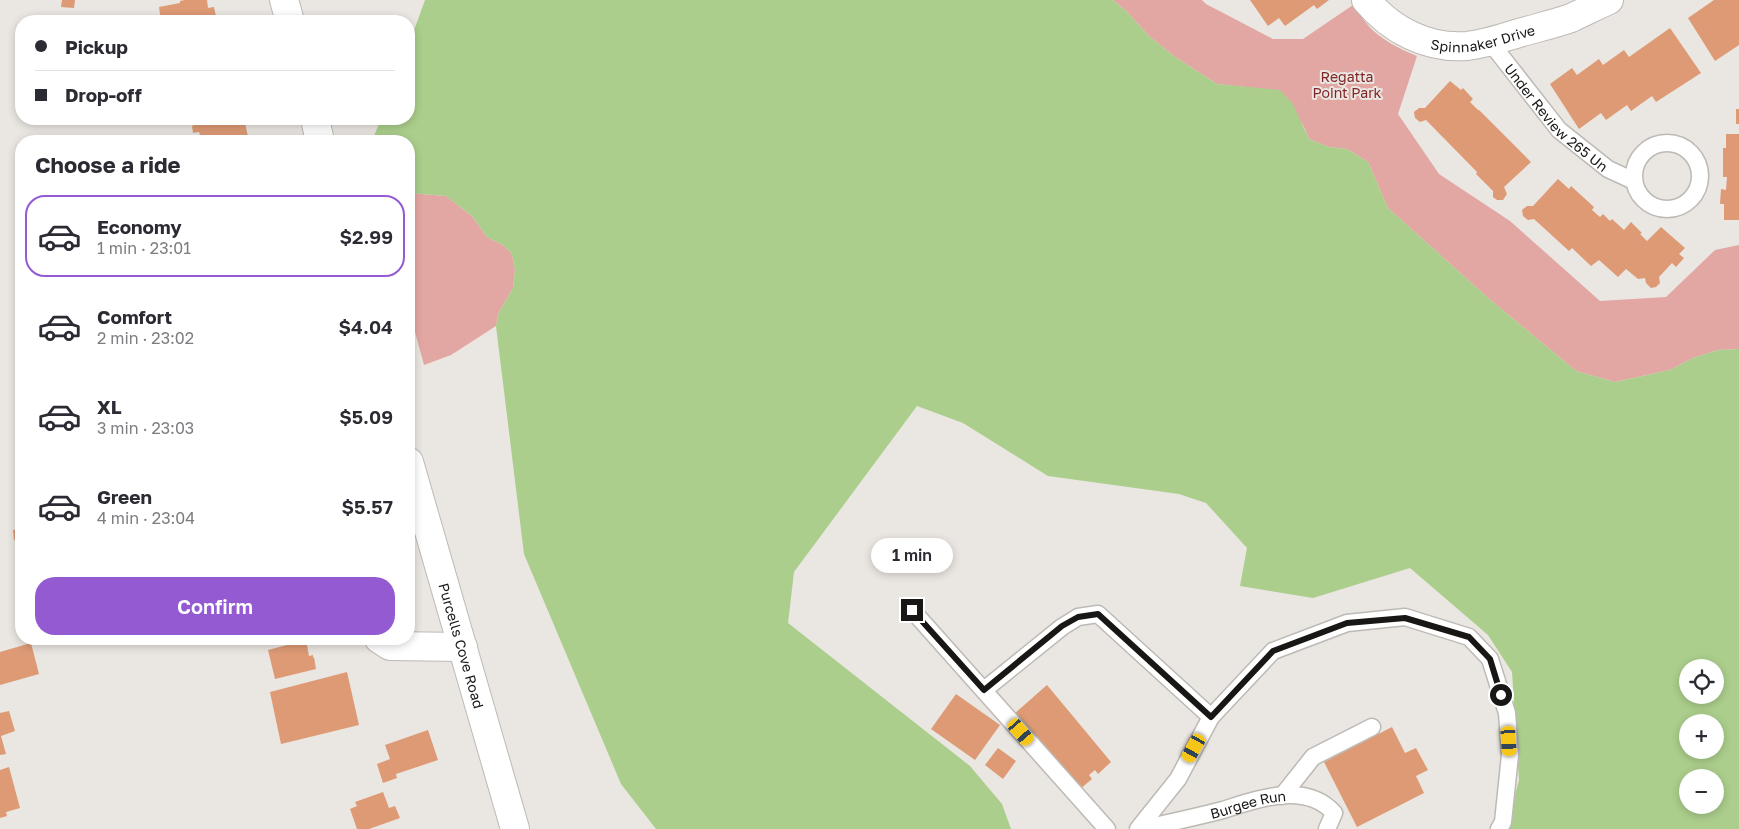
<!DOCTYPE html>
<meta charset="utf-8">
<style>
body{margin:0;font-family:"Golos Text",sans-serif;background:#f2f2f3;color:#2b2b33;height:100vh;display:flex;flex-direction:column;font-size:19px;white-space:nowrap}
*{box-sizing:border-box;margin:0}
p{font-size:16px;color:#7c7c81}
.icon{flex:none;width:28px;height:28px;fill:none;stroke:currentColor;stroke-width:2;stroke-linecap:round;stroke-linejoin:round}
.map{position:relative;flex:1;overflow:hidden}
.details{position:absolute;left:15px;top:135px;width:400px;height:510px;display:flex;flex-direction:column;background:#fff;border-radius:20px;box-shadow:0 2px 8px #0003}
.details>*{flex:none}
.guide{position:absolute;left:15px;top:15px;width:400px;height:110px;border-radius:20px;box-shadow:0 2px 8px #0003;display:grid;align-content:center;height:110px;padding:0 20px;background:#fff}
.buttons{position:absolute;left:1679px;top:659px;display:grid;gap:10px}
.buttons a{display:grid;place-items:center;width:45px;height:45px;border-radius:50%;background:#fff;box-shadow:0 2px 8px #0003;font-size:25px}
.end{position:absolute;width:22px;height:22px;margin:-11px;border:6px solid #181715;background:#fff;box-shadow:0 0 0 2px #fff}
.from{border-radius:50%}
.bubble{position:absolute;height:35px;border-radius:18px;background:#fff;box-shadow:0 2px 8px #0003;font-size:16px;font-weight:600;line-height:35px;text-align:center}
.car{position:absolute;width:15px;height:30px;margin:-15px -8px;border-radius:6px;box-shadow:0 0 4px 1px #0007;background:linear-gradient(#f5c518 24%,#345 0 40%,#f5c518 0 76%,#345 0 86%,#f5c518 0)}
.guide b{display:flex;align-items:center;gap:18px;height:48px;font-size:19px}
.guide b+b{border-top:1px solid #e1e1e2}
.guide i{width:12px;height:12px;background:#2b2b33}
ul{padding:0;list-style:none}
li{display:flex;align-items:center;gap:15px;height:82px;margin:0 10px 8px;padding:0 10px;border:2px solid transparent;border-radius:20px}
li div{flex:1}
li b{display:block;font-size:19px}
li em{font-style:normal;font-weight:600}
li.selected{border-color:#935ad2}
li>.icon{width:45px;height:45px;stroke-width:1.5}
h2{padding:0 20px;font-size:22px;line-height:60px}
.cta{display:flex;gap:10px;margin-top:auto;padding:10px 20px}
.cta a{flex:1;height:58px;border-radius:20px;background:#935ad2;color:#fff;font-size:20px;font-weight:600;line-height:58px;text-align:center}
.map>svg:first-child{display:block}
.green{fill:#e3a7a3}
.water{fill:#abce8c;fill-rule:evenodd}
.building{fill:#dd9a75}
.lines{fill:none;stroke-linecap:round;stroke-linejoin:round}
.service-casing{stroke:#bdbab5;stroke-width:19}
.minor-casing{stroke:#bdbab5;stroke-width:30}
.secondary-casing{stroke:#bdbab5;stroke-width:30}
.service{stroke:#fff;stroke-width:16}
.minor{stroke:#fff;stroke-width:28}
.secondary{stroke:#fff;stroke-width:28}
.route{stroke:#181715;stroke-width:6}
.labels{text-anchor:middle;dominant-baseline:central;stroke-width:4;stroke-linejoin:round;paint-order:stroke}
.street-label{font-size:14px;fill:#181715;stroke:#eae6e1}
.park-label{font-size:14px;fill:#812527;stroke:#eae6e1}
</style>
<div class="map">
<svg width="1739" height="829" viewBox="0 0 1739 829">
<rect width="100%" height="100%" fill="#eae6e1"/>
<path class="green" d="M1113,0H1202L1206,4L1273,39H1303L1353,5C1357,11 1362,18 1367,24C1379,39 1400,49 1417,56L1398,114L1439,174L1510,221L1600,301L1666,297L1715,250L1739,245V349L1718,350L1693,358L1670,370L1615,382L1576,371L1487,297L1388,208L1368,162L1347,149L1329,147L1309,139L1303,125L1280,91L1217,84L1175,57L1150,37L1127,12Z
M409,193L446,196L472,216L487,237L503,245L512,254L515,270L513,288L499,312L496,326L451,355L424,365L409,310Z"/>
<path class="water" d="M425,0H1113L1127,12L1150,37L1175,57L1217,84L1280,90L1293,104L1309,139L1329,147L1347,149L1368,162L1388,208L1487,297L1576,371L1615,382L1670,370L1693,358L1718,350L1739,349V829H1506L1519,780L1512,672L1488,635L1410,568L1313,598L1240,586L1247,548L1206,503L1179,494L1048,476L963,423L917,406L794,572L788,623L970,766L1002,804L1011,829H656L621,784L524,554L496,326L499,312L513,288L515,270L512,254L503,245L487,237L472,216L446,196L409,193V141H372L381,119H409V44ZM1688,668H1715V695H1688ZM1688,722H1715V750H1688ZM1688,778H1715V805H1688Z"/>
<path class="building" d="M62,0H75L74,8L61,7Z
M185,0H207L208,8L214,7L217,21H161L159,7L180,3V1Z
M1250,0H1329L1317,9L1314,5L1285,26L1279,18L1268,26Z
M1714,0H1739V45L1715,61L1688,18Z
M1670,28L1701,73L1656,102L1652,96L1631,111L1627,105L1606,120L1601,113L1579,129L1550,84L1572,68L1577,75L1599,59L1603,65L1624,50L1629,57Z
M1450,81L1461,90L1463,88L1473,99L1470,102L1478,110H1479L1531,162L1504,187L1507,194L1503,200H1497L1493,197V191L1476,174L1477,172L1426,120L1420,122L1415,118L1414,112L1419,108H1425Z
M1736,109H1739V124H1736Z
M195,119H247L248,122L245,123L249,141H202L199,132L193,133L192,126L197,124Z
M1726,134H1739V220H1724V204H1720L1721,189L1726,190L1727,177H1723V148H1726Z
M1558,179L1569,189L1571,186L1594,207L1592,210L1600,217L1603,214L1610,221L1612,219L1624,230L1631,222L1642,233L1640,234L1647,241L1661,227L1685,248L1679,254L1684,258L1676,267L1672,263L1659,277L1660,283L1656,287L1651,288L1646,283L1645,278L1638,279L1626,269L1618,277L1599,260L1591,266L1572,248L1569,251L1534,219L1528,220L1523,216L1522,210L1527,206H1533Z
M21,510V539L14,540L13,530L18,529L15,511Z
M306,640L309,656L313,655V658L314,657L316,669L275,679L268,650Z
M31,643L39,674L0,685V652Z
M347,672L359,725L281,744L270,692Z
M1047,685L1111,762L1098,774L1095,770L1089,775L1092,779L1079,790L1013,715Z
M956,694L1000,725L975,760L931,729Z
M9,711L15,731L1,736L6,754L0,755V713Z
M1392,727L1405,753L1416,748L1428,770L1416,776L1424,793L1357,827L1324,762Z
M428,730L438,760L396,774L397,778L383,783L377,764L390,759L385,745Z
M998,748L1016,761L1003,779L985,765Z
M9,767L20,808L6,812L7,816L0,818V770Z
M383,792L389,808L395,806L400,818L369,829H357L350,809L357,806L355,802Z"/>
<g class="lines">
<g class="service-casing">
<g id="service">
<path id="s1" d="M1490,42L1559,130L1608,169L1634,181"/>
<circle cx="1667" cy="176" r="33"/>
<path d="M912,610L1107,829"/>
<path d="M984,690L1062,627L1078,617L1098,614L1211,717"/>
<path d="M1282,796L1313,757L1372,727"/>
<path d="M1138,829L1178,779L1211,717L1273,651L1347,623L1405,617L1469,637L1490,659L1507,713L1510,755L1503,822L1499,829"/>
<path id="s2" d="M1141,829C1168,823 1196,817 1223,810C1257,799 1306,781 1334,813L1327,829"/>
</g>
</g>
<g class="minor-casing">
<g id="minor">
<path id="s3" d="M1366,0C1391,30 1427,49 1467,46C1485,44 1502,38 1519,33C1536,28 1554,24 1571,18C1584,12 1596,6 1609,0"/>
<path d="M379,639L390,646L463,647"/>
</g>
</g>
<g class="secondary-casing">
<g id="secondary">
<path d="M284,0L290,21"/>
<path d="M315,119L320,141"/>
<path id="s4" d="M409,462L515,829"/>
</g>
</g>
<use href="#service" class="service"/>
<use href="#minor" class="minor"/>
<use href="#secondary" class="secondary"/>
</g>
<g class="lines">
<path class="route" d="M912,610L984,690L1062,626L1078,617L1098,614L1211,717L1273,651L1347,623L1405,618L1469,637L1490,659L1501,695"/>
</g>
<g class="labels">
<g class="street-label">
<text stroke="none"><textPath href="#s3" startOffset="132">Spinnaker Drive</textPath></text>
<text stroke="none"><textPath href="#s1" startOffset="101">Under Review 265 Un</textPath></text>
<text stroke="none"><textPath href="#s4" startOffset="191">Purcells Cove Road</textPath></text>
<text stroke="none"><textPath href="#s2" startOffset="110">Burgee Run</textPath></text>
</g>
<g class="park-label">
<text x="1347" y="76">Regatta<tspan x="1347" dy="16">Point Park</tspan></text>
</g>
</g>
</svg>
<div class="buttons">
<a><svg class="icon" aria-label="locate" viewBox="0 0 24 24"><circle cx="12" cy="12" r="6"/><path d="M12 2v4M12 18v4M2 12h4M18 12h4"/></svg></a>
<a>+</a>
<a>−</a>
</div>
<i class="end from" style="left:1501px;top:695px"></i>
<i class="end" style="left:912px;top:610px"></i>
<div class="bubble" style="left:871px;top:538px;width:82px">1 min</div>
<i class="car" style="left:1021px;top:732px;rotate:139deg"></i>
<i class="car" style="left:1509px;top:741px;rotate:176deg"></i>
<i class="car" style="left:1194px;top:748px;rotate:209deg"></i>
<div class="guide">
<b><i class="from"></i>Pickup</b>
<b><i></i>Drop-off</b>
</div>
<section class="details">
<h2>Choose a ride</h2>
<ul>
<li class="selected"><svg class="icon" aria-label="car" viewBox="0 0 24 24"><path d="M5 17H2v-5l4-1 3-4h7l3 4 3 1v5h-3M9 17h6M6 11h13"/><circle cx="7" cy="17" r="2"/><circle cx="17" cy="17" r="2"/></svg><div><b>Economy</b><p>1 min · 23:01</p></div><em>$2.99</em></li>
<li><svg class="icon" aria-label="car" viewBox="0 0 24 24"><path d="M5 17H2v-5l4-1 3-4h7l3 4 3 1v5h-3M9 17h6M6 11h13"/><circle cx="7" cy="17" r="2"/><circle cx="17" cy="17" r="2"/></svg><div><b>Comfort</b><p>2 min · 23:02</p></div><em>$4.04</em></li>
<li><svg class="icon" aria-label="car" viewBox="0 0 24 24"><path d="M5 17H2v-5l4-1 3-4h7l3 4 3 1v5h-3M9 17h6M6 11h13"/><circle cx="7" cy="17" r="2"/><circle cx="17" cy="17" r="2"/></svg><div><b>XL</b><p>3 min · 23:03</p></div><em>$5.09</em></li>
<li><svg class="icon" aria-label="car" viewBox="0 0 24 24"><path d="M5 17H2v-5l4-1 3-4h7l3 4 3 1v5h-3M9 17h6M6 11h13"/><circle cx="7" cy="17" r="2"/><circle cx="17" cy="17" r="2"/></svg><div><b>Green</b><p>4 min · 23:04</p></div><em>$5.57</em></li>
</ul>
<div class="cta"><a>Confirm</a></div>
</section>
</div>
